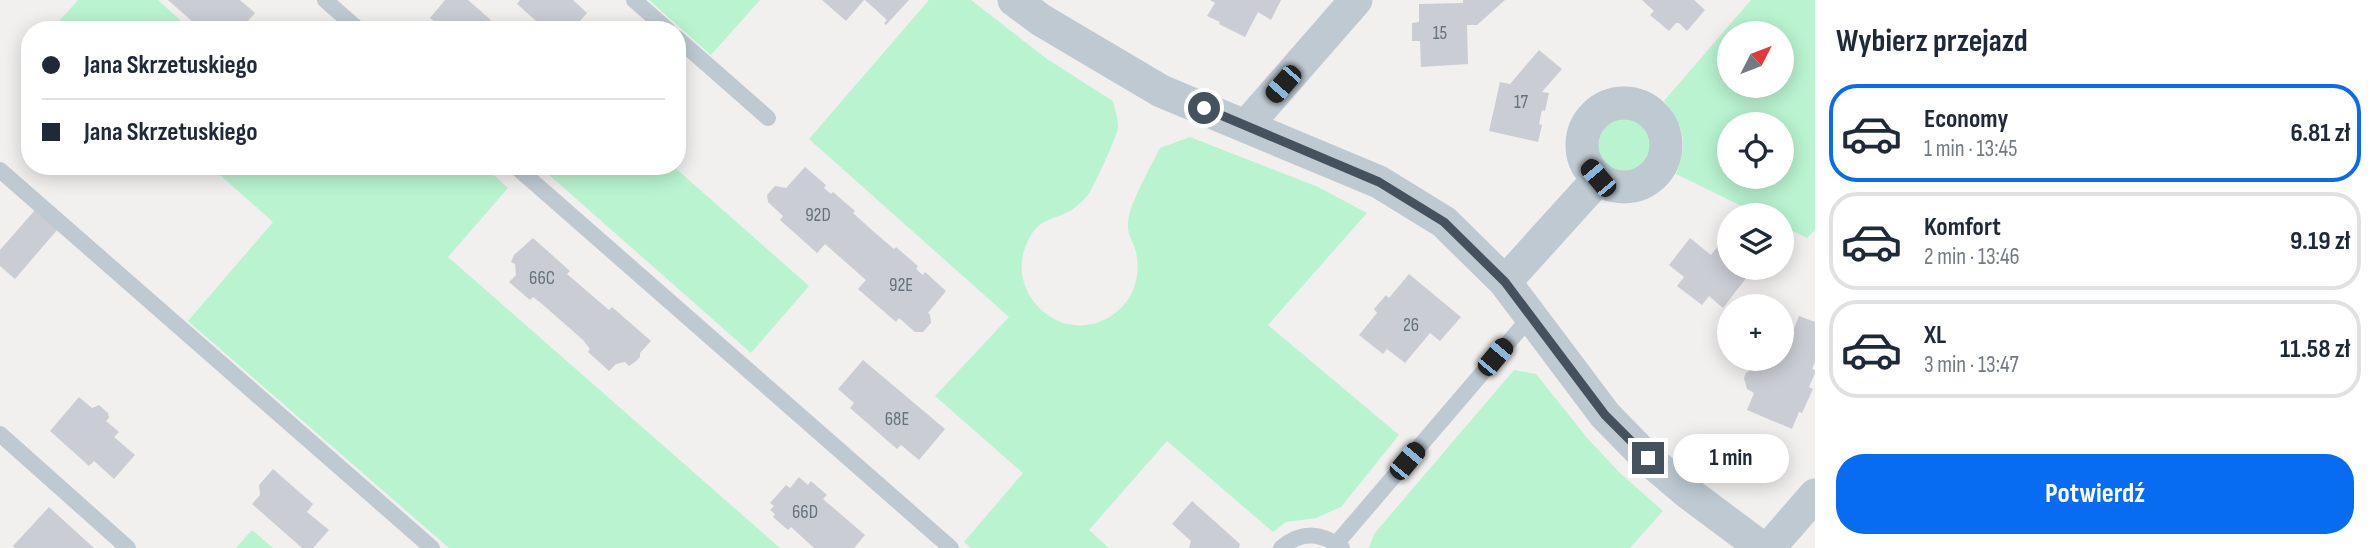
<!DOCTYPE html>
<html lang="pl">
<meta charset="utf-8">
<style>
body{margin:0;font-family:"Sofia Sans Condensed",sans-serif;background:#f6f6f7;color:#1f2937;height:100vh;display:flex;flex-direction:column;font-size:26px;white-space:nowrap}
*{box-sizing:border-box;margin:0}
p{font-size:23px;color:#747a83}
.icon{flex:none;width:38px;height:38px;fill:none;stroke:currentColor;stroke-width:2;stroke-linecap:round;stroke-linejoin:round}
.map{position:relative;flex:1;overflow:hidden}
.side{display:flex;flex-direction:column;background:#fff;width:560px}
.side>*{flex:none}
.guide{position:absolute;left:21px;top:21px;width:665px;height:154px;border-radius:28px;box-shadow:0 4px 18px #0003;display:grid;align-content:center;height:154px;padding:0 21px;background:#fff}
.needle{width:46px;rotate:48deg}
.buttons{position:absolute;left:1717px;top:21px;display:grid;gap:14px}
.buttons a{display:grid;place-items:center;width:77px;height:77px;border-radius:50%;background:#fff;box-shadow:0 4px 18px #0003;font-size:35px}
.end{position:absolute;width:32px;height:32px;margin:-16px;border:9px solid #45525e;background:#fff;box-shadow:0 0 0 4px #fff}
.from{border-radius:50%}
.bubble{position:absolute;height:49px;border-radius:24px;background:#fff;box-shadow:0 4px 18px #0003;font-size:23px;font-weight:700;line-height:49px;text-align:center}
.car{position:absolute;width:21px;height:42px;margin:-21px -10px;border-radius:9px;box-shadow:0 0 5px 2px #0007;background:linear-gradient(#222 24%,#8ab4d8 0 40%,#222 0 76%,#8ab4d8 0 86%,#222 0)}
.guide b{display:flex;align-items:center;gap:24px;height:66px;font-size:26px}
.guide b+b{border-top:2px solid #e0e1e3}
.guide i{width:18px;height:18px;background:#1f2937}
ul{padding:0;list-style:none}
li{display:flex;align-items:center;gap:21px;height:98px;margin:0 14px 10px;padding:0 7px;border:4px solid #e0e1e3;border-radius:28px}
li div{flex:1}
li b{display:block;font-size:26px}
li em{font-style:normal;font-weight:700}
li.selected{border-color:#086cf3}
li>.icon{width:63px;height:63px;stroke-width:1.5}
h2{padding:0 21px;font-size:32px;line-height:84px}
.cta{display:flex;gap:14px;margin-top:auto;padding:14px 21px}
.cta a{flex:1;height:80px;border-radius:28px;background:#086cf3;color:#fff;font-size:28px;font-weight:700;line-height:80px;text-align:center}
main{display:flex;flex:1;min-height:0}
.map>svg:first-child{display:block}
.green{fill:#b9f3d0;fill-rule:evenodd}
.building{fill:#caced4}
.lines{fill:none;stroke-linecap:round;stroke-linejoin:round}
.lane{stroke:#bec9d2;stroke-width:16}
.street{stroke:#bec9d2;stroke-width:33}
.route{stroke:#45525e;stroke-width:9}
.labels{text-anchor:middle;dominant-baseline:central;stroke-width:6;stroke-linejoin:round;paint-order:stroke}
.number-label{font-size:19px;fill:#66717c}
</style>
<main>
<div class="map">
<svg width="1815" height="548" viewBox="0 0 1815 548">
<rect width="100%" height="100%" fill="#f2efef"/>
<path class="green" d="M78,0H158L191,30H54L53,28Z
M649,0H760L711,55Z
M929,0H971L1047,59L1113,101C1115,109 1118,118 1118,127C1118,134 1093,189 1088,195C1083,201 1074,209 1068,212C1047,222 1038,219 1027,243C1006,287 1050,337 1096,323C1127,313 1143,284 1136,252C1132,238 1125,232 1129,216C1133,198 1151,166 1160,148L1190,137L1318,187L1367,213L1268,325L1399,435L1341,507L1316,518L1286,522L1273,532L1167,441L1089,530L1109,548H971L964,542L1023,473L935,396L1009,317L809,139Z
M1751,0H1815V230L1807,238L1782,226V215H1760L1676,174C1689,143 1684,126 1664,101ZM1729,33H1782V86H1729ZM1729,124H1782V177H1729Z
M1597 145a28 28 0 1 1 56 0a28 28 0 1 1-56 0Z
M210,166H484L508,188L448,257L780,548H449L188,321L273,222Z
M539,166H673L809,286L751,353Z
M1514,370L1536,374L1588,439L1620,473L1663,511L1630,548H1369L1374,534Z
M252,530L273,548H236Z"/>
<path class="building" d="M168,0H240L255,13L240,30H202Z
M445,0H468L491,20L482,30H444L430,18Z
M520,0H573L587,13L572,30H546L517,4Z
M822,0H864L846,21Z
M865,0H909L886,25L884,23L887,20Z
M1210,0H1281L1271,20L1258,12L1245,37L1219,24L1220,22L1207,16L1215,3Z
M1463,0H1505L1477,25H1467L1468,64L1421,67L1420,41H1412V23L1419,22V4L1463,3Z
M1642,0H1694L1705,10L1687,31L1679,23H1676L1669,31L1650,15L1654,11Z
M1539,50L1562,69L1542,92L1549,93L1545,111L1542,110L1539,124L1542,125L1538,142L1489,131L1500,82L1510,84Z
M805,167L826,185L824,188L831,194L833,192L855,211L853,213L873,231L894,249L896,247L918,266L916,269L923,275L925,272L946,291L928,313L930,315L931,323L923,332H915L899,318L896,322L858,289L866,280L825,244L817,253L780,220L783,216L768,202L767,195L775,186L786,188Z
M35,210L58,229L15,279L0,266V250Z
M1729,232V268H1754L1723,308L1709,296L1702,305L1677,286L1684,277L1669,265L1690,238L1711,255Z
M533,238L570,271L567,274L609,310L612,307L651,341L640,353V357L635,362L629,366L625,362L616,364L609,371L588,352L590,349L583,340L542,304L533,297L530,300L509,282L516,275L515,264L511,262L514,255Z
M1409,274L1461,317L1440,341L1430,333L1405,363L1387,349L1383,354L1359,335L1377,313L1374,309L1386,295L1389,298Z
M1799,316L1815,322V362L1812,369L1815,370V373L1809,387L1813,389L1802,413L1799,412L1792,429L1747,410L1754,393L1747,389L1744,378L1746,373L1753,368L1765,369L1769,359L1784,358L1789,347L1787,346Z
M863,360L945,429L919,460L901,445L897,449L850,408L854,403L838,389Z
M79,397L92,408L99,405L108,413L109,418L106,421L119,432L114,437L135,455L114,479L94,461L89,466L50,431Z
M273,469L313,504L307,512L329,530L313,548H302L252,504L260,495L259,485Z
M799,477L808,485L811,481L827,495L823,499L865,535L854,548H814L791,527L788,530L773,517L775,514L770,510L774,506L770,503L786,485L790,488Z
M1192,501L1240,544L1239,548H1189L1191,541L1172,524Z
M49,507L84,539L94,548H15L13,546Z"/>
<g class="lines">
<path class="lane" d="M325,0L359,30
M634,0L668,30
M677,38L768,118
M515,166L951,548
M0,170L432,548
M0,434L128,548
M1336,544L1531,316
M1281,548C1301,531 1321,532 1342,548"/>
<path class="street" d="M1014,0L1041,20L1161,91L1379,182L1444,222L1505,282L1605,415L1648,459L1687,492L1762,548
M1582 145a42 42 0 1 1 84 0a42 42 0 1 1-84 0Z
M1246,126L1356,0
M1505,282L1599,178
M1769,548L1815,495"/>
</g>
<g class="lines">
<path class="route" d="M1204,108L1379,182L1444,222L1505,282L1605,415L1648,458"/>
</g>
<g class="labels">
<g class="number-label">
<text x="1440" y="33">15</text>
<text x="1521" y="102">17</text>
<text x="818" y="215">92D</text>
<text x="542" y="278">66C</text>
<text x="901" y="285">92E</text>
<text x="1411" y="325">26</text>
<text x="897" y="419">68E</text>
<text x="805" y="512">66D</text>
</g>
</g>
</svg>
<div class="buttons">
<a><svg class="needle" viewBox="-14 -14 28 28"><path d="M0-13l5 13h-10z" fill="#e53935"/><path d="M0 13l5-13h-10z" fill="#747a83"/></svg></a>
<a><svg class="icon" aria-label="locate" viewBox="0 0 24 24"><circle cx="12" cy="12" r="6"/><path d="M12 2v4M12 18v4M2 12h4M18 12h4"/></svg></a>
<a><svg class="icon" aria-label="layers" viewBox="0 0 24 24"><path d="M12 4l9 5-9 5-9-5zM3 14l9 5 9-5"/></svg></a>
<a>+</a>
</div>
<i class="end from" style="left:1204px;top:108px"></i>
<i class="end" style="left:1648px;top:458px"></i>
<div class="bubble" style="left:1673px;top:434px;width:116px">1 min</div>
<i class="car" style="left:1283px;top:84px;rotate:221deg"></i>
<i class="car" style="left:1598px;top:178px;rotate:320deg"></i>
<i class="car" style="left:1495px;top:357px;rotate:40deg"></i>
<i class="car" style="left:1407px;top:461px;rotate:40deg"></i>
<div class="guide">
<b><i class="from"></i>Jana Skrzetuskiego</b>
<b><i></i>Jana Skrzetuskiego</b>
</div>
</div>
<section class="side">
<h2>Wybierz przejazd</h2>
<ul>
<li class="selected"><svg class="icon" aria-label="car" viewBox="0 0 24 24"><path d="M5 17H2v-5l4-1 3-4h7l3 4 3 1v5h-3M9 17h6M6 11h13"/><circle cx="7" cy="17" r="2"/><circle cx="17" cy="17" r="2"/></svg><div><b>Economy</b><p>1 min · 13:45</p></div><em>6.81 zł</em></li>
<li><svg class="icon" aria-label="car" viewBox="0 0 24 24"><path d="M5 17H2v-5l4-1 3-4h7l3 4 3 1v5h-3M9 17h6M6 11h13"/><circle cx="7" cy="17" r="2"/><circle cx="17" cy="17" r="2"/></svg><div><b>Komfort</b><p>2 min · 13:46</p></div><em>9.19 zł</em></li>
<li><svg class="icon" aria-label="car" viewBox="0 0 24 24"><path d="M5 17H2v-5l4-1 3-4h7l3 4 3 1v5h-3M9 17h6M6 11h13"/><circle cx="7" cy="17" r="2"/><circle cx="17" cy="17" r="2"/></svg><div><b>XL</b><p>3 min · 13:47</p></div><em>11.58 zł</em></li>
</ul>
<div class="cta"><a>Potwierdź</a></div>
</section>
</main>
